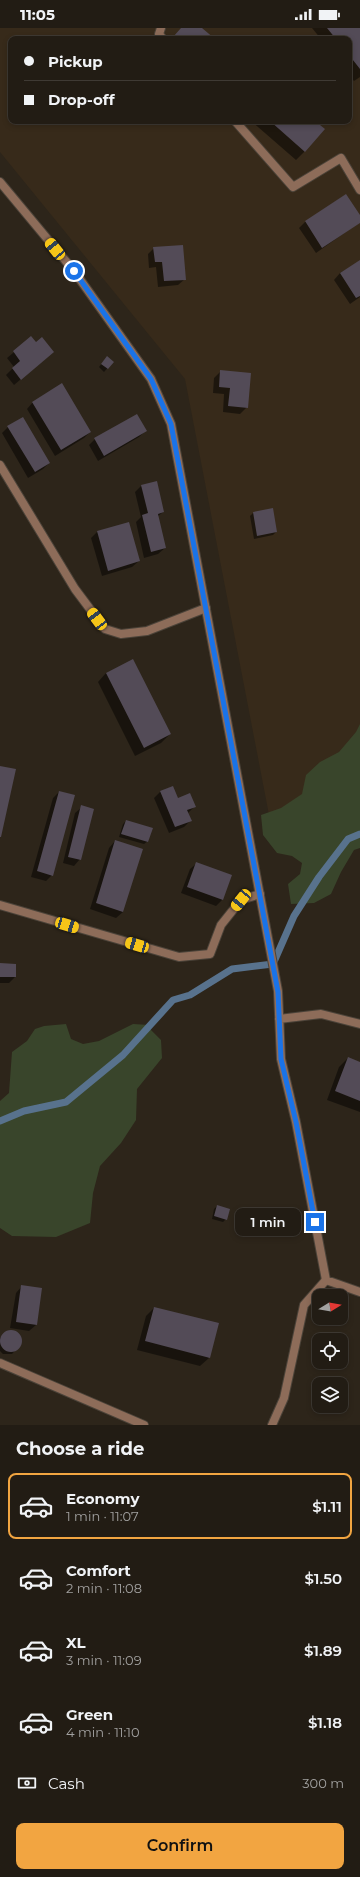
<!DOCTYPE html>
<meta charset="utf-8">
<style>
body{margin:0;font-family:Montserrat,sans-serif;background:#2e2922;color:#f1f3f6;height:100vh;display:flex;flex-direction:column;font-size:15px;white-space:nowrap}
*{box-sizing:border-box;margin:0}
p{font-size:13px;color:#a2a1a0}
.icon{flex:none;width:22px;height:22px;fill:none;stroke:currentColor;stroke-width:2;stroke-linecap:round;stroke-linejoin:round}
.map{position:relative;height:1397px;overflow:hidden}
.drawer{display:flex;flex-direction:column;background:#221c14;flex:1}
.drawer>*{flex:none}
.top-card{position:absolute;left:8px;top:8px;width:344px;height:88px;border-radius:8px;box-shadow:0 2px 6px #0003,0 0 0 1px #3f3a34;display:grid;align-content:center;height:88px;padding:0 16px;background:#221c14}
.needle{width:26px;rotate:79deg}
.fabs{position:absolute;left:312px;top:1261px;display:grid;gap:8px}
.fabs a{display:grid;place-items:center;width:36px;height:36px;border-radius:8px;background:#221c14;box-shadow:0 2px 6px #0003,0 0 0 1px #3f3a34;font-size:20px}
.end{position:absolute;width:18px;height:18px;margin:-9px;border:5px solid #1a73e8;background:#fff;box-shadow:0 0 0 2px #fff}
.from{border-radius:50%}
.bubble{position:absolute;height:28px;border-radius:8px;background:#221c14;box-shadow:0 2px 6px #0003,0 0 0 1px #3f3a34;font-size:13px;font-weight:600;line-height:28px;text-align:center}
.car{position:absolute;width:12px;height:24px;margin:-12px -6px;border-radius:5px;box-shadow:0 0 3px 1px #0007;background:linear-gradient(#f5c518 24%,#345 0 40%,#f5c518 0 76%,#345 0 86%,#f5c518 0)}
.top-card b{display:flex;align-items:center;gap:14px;height:38px;font-size:15px}
.top-card b+b{border-top:1px solid #3f3a34}
.top-card i{width:10px;height:10px;background:#f1f3f6}
ul{padding:0;list-style:none}
li{display:flex;align-items:center;gap:12px;height:66px;margin:0 8px 6px;padding:0 8px;border:2px solid transparent;border-radius:8px}
li div{flex:1}
li b{display:block;font-size:15px}
li em{font-style:normal;font-weight:600}
li.active{border-color:#f2a541}
li>.icon{width:36px;height:36px;stroke-width:1.5}
h2{padding:0 16px;font-size:18px;line-height:48px}
.pay{display:flex;align-items:center;gap:10px;height:44px;padding:0 16px;font-size:15px}
.pay p{margin-inline-start:auto}
.primary-button{display:flex;gap:8px;margin-top:auto;padding:8px 16px}
.primary-button a{flex:1;height:46px;border-radius:8px;background:#f2a541;color:#111;font-size:16px;font-weight:600;line-height:46px;text-align:center}
.status{display:flex;justify-content:space-between;align-items:center;height:28px;padding:0 20px;background:#221c14;direction:ltr}
.status svg{height:11px;fill:currentColor}
.map>svg:first-child{display:block}
.built{fill:#372a1a;fill-rule:evenodd}
.green{fill:#39452b}
.shadow{fill:#0007}
.lines{fill:none;stroke-linecap:round;stroke-linejoin:round}
.stream{stroke:#58728d;stroke-width:7}
.building{fill:#534b57}
.service-casing{stroke:#4b4339;stroke-width:10}
.minor-casing{stroke:#4b4339;stroke-width:10}
.service{stroke:#8d6c59;stroke-width:8}
.minor{stroke:#8d6c59;stroke-width:8}
.route{stroke:#1a73e8;stroke-width:5}
</style>
<div class="status"><b>11:05</b><svg viewBox="0 0 49 12"><path d="M0 12V9h3v3zM5 12V6h3v6zM10 12V3h3v9zM15 12V0h3v12zM26 1h20v11H26zM47 4h2v5h-2z"/></svg></div>
<div class="map">
<svg width="360" height="1397" viewBox="0 0 360 1397">
<rect width="100%" height="100%" fill="#2d251a"/>
<path class="built" d="M0,0H360V754L275,818L185,351L0,124ZM11,11H349V93H11Z"/>
<path class="green" d="M360,696V820L354,822L341,844L331,866L314,875L291,876L288,856L300,846L302,835L292,828L277,825L263,807L261,787L281,780L302,766L306,747L320,734L339,724L356,704Z
M66,996L71,1011L83,1016L99,1013L133,996L150,997V1001L161,1012L162,1030L137,1061L136,1092L121,1115L100,1138L93,1165L90,1195L56,1209L12,1208L0,1200V1073L9,1065L12,1024L27,1013L35,1001L44,998Z"/>
<path class="shadow" d="M312,0H360V49L354,53L349,47V11H321Z
M251,93H314L305,123L296,132Z
M345,167L360,189V194L316,225L299,200L305,194Z
M154,220L185,251L178,257L158,259L156,239L149,240L148,226Z
M360,233V269L350,276L334,252L340,245Z
M31,310L46,330L14,357L6,347L14,339L7,330Z
M104,333L113,334L104,344L99,339Z
M220,344L247,379L240,386L223,384L224,366L213,365L214,350Z
M33,374L90,404L84,410L55,428L27,381Z
M8,399L49,435L43,441L28,450L2,405Z
M145,403L139,409L98,433L89,417L95,411Z
M141,458L163,484L157,489L165,520L158,526L144,530L136,494L141,489L135,464Z
M253,485L276,504L273,507L254,511L250,488Z
M97,504L139,533L132,539L102,548L91,510Z
M106,645L170,706L161,715L135,728L98,654Z
M172,759L177,771L195,778L188,785L191,792L184,799L169,805L154,770L160,764Z
M59,764L52,847L46,853L31,849L53,770Z
M82,779L80,831L74,838L63,835L75,785Z
M126,793L148,813L144,816L119,809L123,796Z
M115,813L123,884L116,890L90,881L109,820Z
M197,835L231,848L222,872L216,878L181,865L190,841Z
M0,936L15,949L9,955H0Z
M348,1030L360,1035V1084L327,1072L339,1039Z
M217,1178L226,1191L223,1194L212,1191L214,1181Z
M22,1258L41,1261L36,1297L29,1303L10,1300L16,1265Z
M154,1280L209,1330L200,1338L137,1322L146,1288Z
M14,1303L20,1308L21,1316L12,1326H3L0,1323V1310L6,1304Z"/>
<g class="lines">
<path class="stream" d="M0,1093L24,1083L66,1074L123,1027L173,972L190,967L232,941L273,936L294,888L319,849L348,811L360,806"/>
</g>
<path class="building" d="M181,0H202L215,11H176L173,9Z
M327,0H360V41L349,27V11H336Z
M270,93H315L325,101L305,124Z
M346,166L360,187V195L322,220L305,193Z
M183,217L186,252L164,253L162,234H155L153,219Z
M360,232V268L356,270L340,245Z
M31,308L36,314L42,309L54,324L21,352L12,340L20,333L13,323Z
M107,328L114,334L108,341L101,336Z
M220,342L251,345L248,380L228,378L230,360L219,359Z
M62,355L91,404L61,422L32,374Z
M137,386L147,403L104,428L94,410Z
M23,389L50,435L35,444L7,398Z
M157,453L164,484L158,486L166,520L151,524L142,487L148,485L141,457Z
M273,480L277,504L257,508L253,484Z
M129,494L140,533L108,543L97,503Z
M133,631L171,706L144,720L106,645Z
M0,738L16,741L1,809H0Z
M173,758L178,770L190,765L196,779L187,782L192,793L175,799L160,763Z
M59,763L75,767L53,848L37,843Z
M81,777L94,781L81,832L68,829Z
M126,792L153,800L148,814L121,806Z
M115,812L143,821L123,884L96,875Z
M196,834L232,847L223,872L187,859Z
M0,935L16,936V949H0Z
M348,1029L360,1034V1073L335,1063Z
M217,1177L230,1181L227,1192L214,1188Z
M21,1257L42,1260L37,1297L16,1294Z
M154,1279L219,1295L210,1330L145,1313Z
M0 1313a11 11 0 1 1 22 0a11 11 0 1 1-22 0Z"/>
<g class="lines">
<g class="service-casing">
<path id="service" d="M161,0L159,6L163,11
M235,93L293,159L341,130L360,162
M0,437L75,561L105,601L121,606L147,603L206,580
M0,877L179,929L210,926L221,897L241,872L260,866
M0,1335L144,1397
M272,1397L284,1370L304,1277L326,1252"/>
</g>
<g class="minor-casing">
<path id="minor" d="M0,154L74,243L151,351L171,396L278,963L281,1031L296,1094L326,1252L360,1264
M279,991L321,986L360,996"/>
</g>
<use href="#service" class="service"/>
<use href="#minor" class="minor"/>
</g>
<g class="lines">
<path class="route" d="M74,243L151,351L171,396L278,964L281,1031L296,1094L315,1194"/>
</g>
</svg>
<div class="fabs">
<a><svg class="needle" viewBox="-14 -14 28 28"><path d="M0-13l5 13h-10z" fill="#e53935"/><path d="M0 13l5-13h-10z" fill="#a2a1a0"/></svg></a>
<a><svg class="icon" aria-label="locate" viewBox="0 0 24 24"><circle cx="12" cy="12" r="6"/><path d="M12 2v4M12 18v4M2 12h4M18 12h4"/></svg></a>
<a><svg class="icon" aria-label="layers" viewBox="0 0 24 24"><path d="M12 4l9 5-9 5-9-5zM3 14l9 5 9-5"/></svg></a>
</div>
<i class="end from" style="left:74px;top:243px"></i>
<i class="end" style="left:315px;top:1194px"></i>
<div class="bubble" style="left:235px;top:1180px;width:66px">1 min</div>
<i class="car" style="left:55px;top:221px;rotate:321deg"></i>
<i class="car" style="left:97px;top:591px;rotate:323deg"></i>
<i class="car" style="left:241px;top:872px;rotate:219deg"></i>
<i class="car" style="left:67px;top:897px;rotate:107deg"></i>
<i class="car" style="left:137px;top:917px;rotate:286deg"></i>
<div class="top-card">
<b><i class="from"></i>Pickup</b>
<b><i></i>Drop-off</b>
</div>
</div>
<section class="drawer">
<h2>Choose a ride</h2>
<ul>
<li class="active"><svg class="icon" aria-label="car" viewBox="0 0 24 24"><path d="M5 17H2v-5l4-1 3-4h7l3 4 3 1v5h-3M9 17h6M6 11h13"/><circle cx="7" cy="17" r="2"/><circle cx="17" cy="17" r="2"/></svg><div><b>Economy</b><p>1 min · 11:07</p></div><em>$1.11</em></li>
<li><svg class="icon" aria-label="car" viewBox="0 0 24 24"><path d="M5 17H2v-5l4-1 3-4h7l3 4 3 1v5h-3M9 17h6M6 11h13"/><circle cx="7" cy="17" r="2"/><circle cx="17" cy="17" r="2"/></svg><div><b>Comfort</b><p>2 min · 11:08</p></div><em>$1.50</em></li>
<li><svg class="icon" aria-label="car" viewBox="0 0 24 24"><path d="M5 17H2v-5l4-1 3-4h7l3 4 3 1v5h-3M9 17h6M6 11h13"/><circle cx="7" cy="17" r="2"/><circle cx="17" cy="17" r="2"/></svg><div><b>XL</b><p>3 min · 11:09</p></div><em>$1.89</em></li>
<li><svg class="icon" aria-label="car" viewBox="0 0 24 24"><path d="M5 17H2v-5l4-1 3-4h7l3 4 3 1v5h-3M9 17h6M6 11h13"/><circle cx="7" cy="17" r="2"/><circle cx="17" cy="17" r="2"/></svg><div><b>Green</b><p>4 min · 11:10</p></div><em>$1.18</em></li>
</ul>
<div class="pay"><svg class="icon" aria-label="cash" viewBox="0 0 24 24"><path d="M3 7h18v10H3z"/><circle cx="12" cy="12" r="2"/></svg>Cash<p>300 m</p></div>
<div class="primary-button"><a>Confirm</a></div>
</section>
